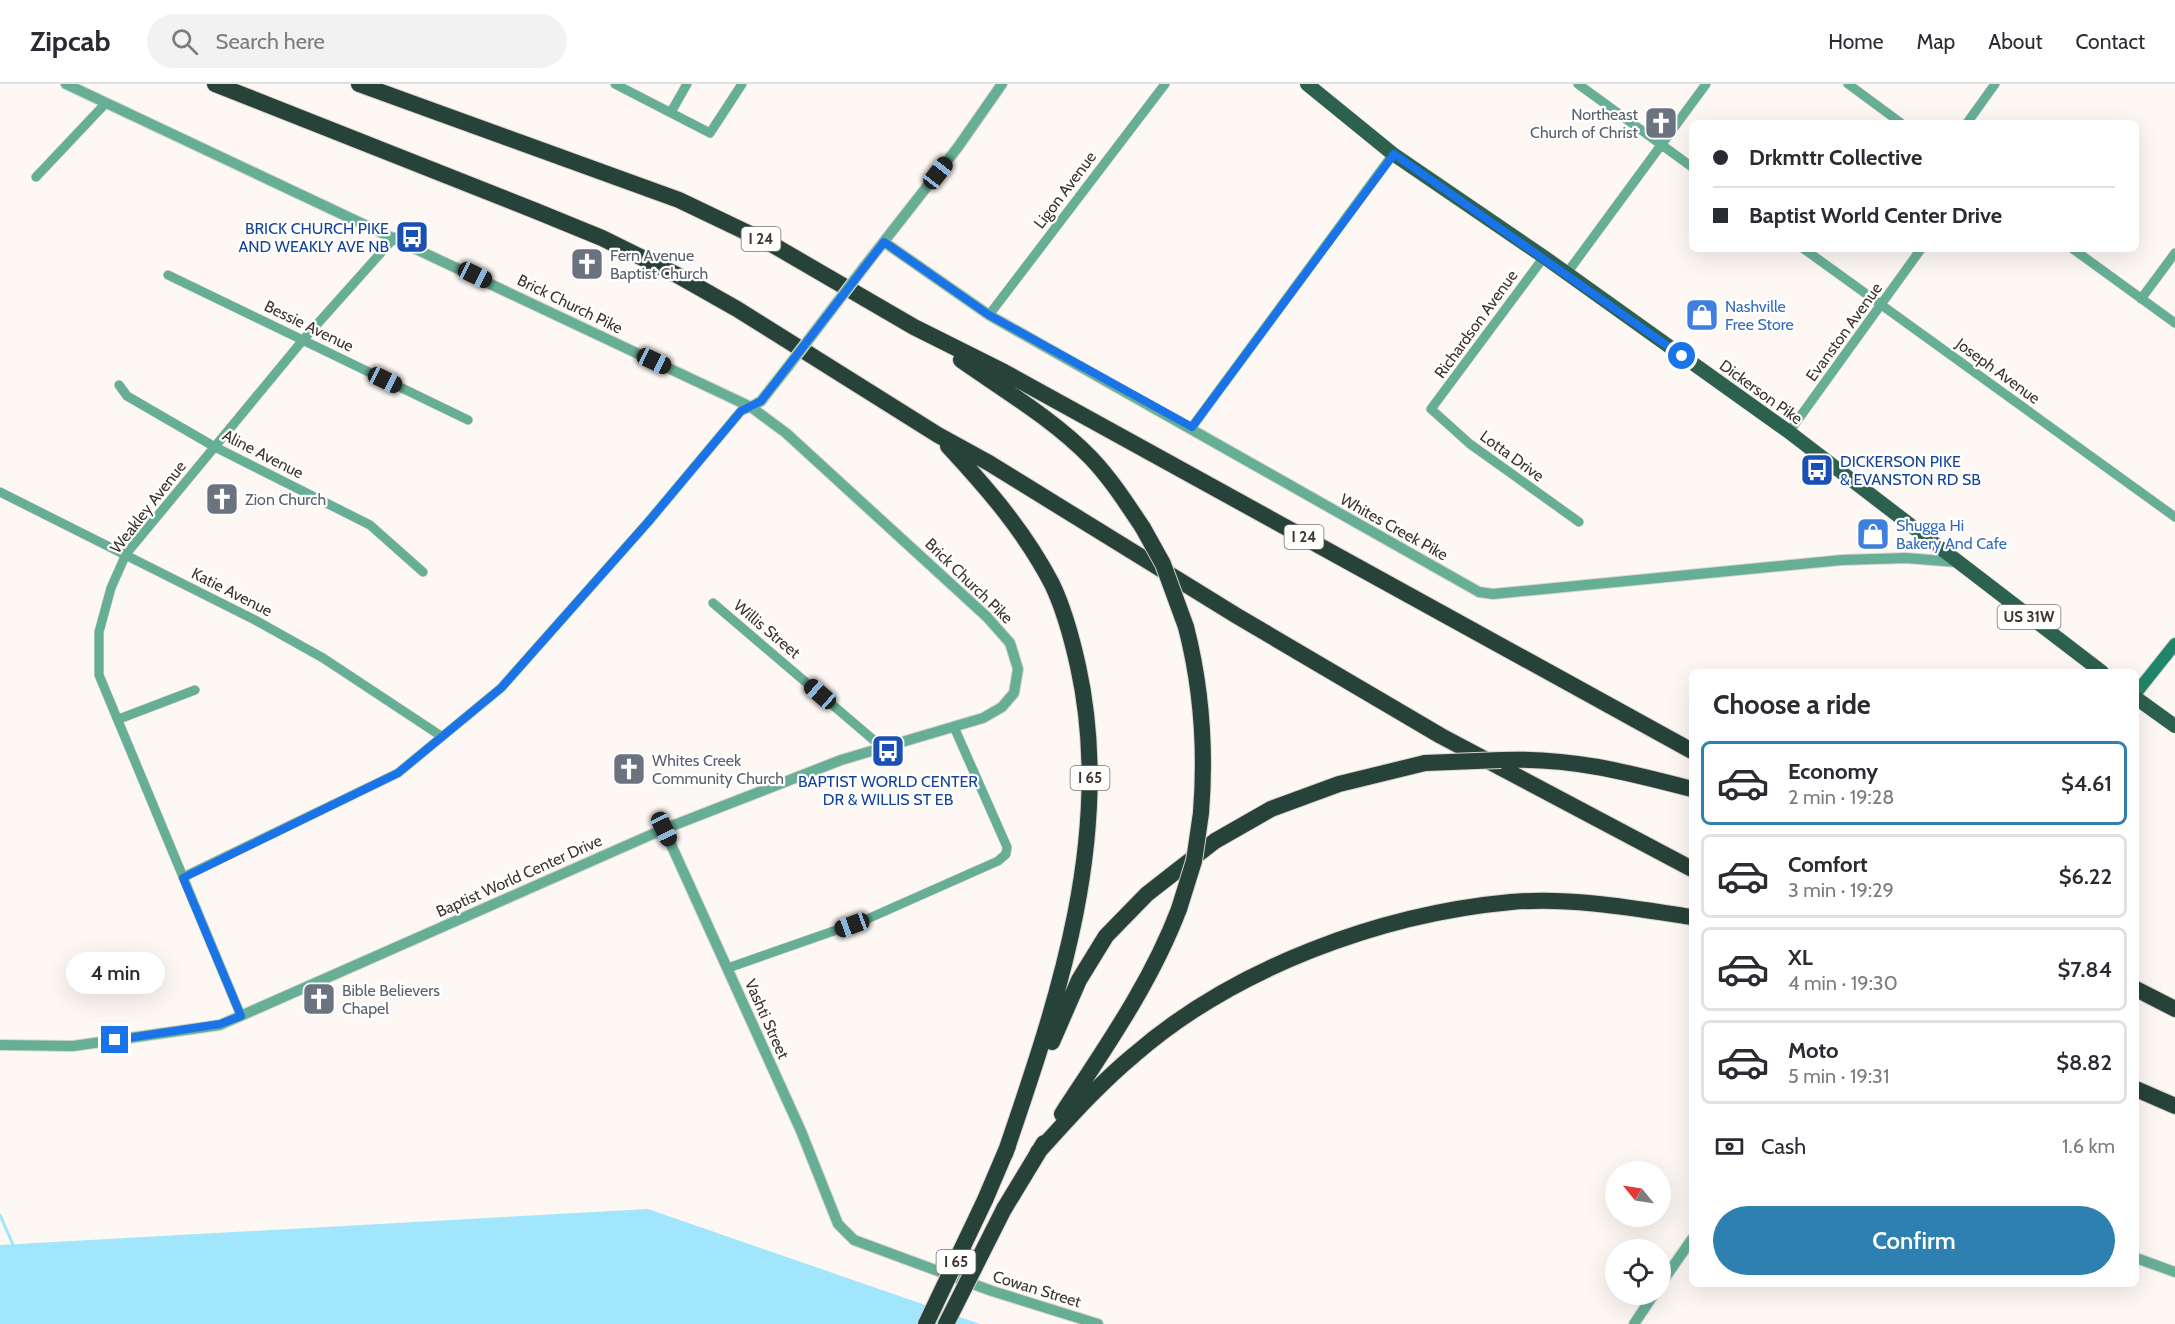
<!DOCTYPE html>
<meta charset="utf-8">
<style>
body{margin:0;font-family:Cabin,sans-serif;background:#f2f2f3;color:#2b2b33;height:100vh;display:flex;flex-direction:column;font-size:22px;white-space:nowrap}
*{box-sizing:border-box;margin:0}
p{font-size:20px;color:#7c7c81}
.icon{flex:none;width:33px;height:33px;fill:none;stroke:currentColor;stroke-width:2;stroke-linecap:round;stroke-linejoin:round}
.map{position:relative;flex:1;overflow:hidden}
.side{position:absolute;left:1689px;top:585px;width:450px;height:618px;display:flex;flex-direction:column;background:#fff;border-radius:9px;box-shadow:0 6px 24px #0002}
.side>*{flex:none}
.guide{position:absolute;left:1689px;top:36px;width:450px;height:132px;border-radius:9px;box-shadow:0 6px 24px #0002;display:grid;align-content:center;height:132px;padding:0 24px;background:#fff}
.needle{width:39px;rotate:300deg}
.tools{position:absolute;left:1605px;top:1077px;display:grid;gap:12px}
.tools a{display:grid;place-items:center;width:66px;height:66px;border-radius:50%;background:#fff;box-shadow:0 6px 24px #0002;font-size:30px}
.end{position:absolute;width:27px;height:27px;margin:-14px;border:8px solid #1a73e8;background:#fff;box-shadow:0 0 0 3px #fff}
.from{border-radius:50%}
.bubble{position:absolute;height:42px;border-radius:21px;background:#fff;box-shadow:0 6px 24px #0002;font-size:20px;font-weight:600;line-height:42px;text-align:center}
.car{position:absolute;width:18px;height:36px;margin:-18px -9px;border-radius:8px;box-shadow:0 0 4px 2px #0007;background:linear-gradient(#222 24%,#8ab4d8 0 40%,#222 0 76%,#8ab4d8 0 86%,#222 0)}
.guide b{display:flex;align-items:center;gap:21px;height:57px;font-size:22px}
.guide b+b{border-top:2px solid #e1e1e2}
.guide i{width:15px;height:15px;background:#2b2b33}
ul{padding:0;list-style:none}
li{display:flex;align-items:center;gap:18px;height:84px;margin:0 12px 9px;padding:0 12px;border:3px solid #e1e1e2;border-radius:9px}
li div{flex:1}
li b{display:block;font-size:22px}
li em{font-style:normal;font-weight:600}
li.selected{border-color:#2d80b0}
li>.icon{width:54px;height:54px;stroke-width:1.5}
h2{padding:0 24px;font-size:27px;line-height:72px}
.pay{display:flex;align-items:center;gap:15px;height:66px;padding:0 24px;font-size:22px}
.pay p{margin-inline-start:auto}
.button{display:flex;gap:12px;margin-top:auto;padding:12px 24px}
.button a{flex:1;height:69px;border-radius:36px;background:#2d80b0;color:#fff;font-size:24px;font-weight:600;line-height:69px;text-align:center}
header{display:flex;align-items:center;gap:36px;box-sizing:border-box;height:84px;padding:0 30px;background:#fff;border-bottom:2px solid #e1e1e2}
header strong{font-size:28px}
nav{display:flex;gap:33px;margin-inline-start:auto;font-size:21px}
.search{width:420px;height:54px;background:#f2f2f3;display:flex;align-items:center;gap:15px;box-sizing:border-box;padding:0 21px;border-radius:33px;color:#7c7c81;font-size:22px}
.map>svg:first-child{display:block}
.water{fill:#a1e6fc}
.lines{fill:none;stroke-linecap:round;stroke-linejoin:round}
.stream{stroke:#a1e6fc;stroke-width:3}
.minor-casing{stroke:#dbd5d0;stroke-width:10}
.tertiary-casing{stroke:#dbd5d0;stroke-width:12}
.secondary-casing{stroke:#dbd5d0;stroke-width:14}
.primary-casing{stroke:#dbd5d0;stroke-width:15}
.motorway-casing{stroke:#dbd5d0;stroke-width:18}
.minor{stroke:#66af96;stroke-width:9}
.tertiary{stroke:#66af96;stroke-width:10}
.secondary{stroke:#208669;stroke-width:12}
.primary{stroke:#2c604f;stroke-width:14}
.motorway{stroke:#274238;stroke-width:16}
.tertiary-bridge-casing{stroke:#dbd5d0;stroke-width:12;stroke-linecap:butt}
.motorway-bridge-casing{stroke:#dbd5d0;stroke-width:18;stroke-linecap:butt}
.tertiary-bridge{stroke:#66af96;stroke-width:10}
.motorway-bridge{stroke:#274238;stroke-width:16}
.route{stroke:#1a73e8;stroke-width:8}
.labels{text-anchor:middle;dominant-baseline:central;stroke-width:4.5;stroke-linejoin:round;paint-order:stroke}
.shield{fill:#fff;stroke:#79726b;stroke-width:1.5}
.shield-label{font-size:15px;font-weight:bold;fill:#3f352c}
.worship-label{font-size:16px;fill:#5b616d;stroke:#fff;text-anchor:start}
.street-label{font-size:16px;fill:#3f352c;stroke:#fff}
.transit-label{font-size:16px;fill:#164399;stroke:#fff;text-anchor:end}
.shop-label{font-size:16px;fill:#366cbe;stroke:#fff;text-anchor:start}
</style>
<header>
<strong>Zipcab</strong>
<div class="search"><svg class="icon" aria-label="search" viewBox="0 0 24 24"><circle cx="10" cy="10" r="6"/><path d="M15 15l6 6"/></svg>Search here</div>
<nav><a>Home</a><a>Map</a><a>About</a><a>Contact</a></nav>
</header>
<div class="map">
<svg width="2175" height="1240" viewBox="0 0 2175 1240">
<rect width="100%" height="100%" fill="#fdf8f4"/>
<path class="water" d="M648,1125L980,1240H0V1161Z"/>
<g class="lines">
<path class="stream" d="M0,1131L14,1163"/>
<g class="minor-casing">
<path id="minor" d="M615,0L710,49L742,0
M1578,0L1692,83
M1848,0L1901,39
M671,28L687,0
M1967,39L1995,0
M36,93L105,20
M1804,165L2175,433
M2073,165L2175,239
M1544,173L1431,325L1470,360L1579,438
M1567,189L1706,0
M168,191L468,336
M2141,215L2175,169
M989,231L1165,0
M119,301L127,312L215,363L370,441L423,488
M1192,343L1393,70
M1789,348L1921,165
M0,408L255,536L323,574L441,652
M713,519L883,664
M119,635L195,606
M183,793L398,689L501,604L649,437L741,327L751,323
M728,884L865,836L998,777L1006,770L1007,763L954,643
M241,932L99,591V548L111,504L126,470L303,256L395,153"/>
</g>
<g class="tertiary-casing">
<path id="tertiary" d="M884,158L989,231L1479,508L1493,510L1842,476L1906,474L1956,478
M864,183L958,63L1002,0
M751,323L761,317L787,284
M664,745L801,1047L838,1140L854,1156L992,1207L1098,1240
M0,961L73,962L220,941L664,745L841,676L983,634L1002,623L1014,609L1018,585L1010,559L987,533L786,349L751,323L66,0
M2136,1174L2175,1188
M1660,1201L1692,1155
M1634,1240L1654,1210"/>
</g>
<g class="secondary-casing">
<path id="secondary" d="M2136,609L2175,560"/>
</g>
<g class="primary-casing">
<path id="primary" d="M1307,0L1393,70L1544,173L1789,348L2102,588
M2136,614L2175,642"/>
</g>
<g class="motorway-casing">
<path id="motorway" d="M215,0L536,127L602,154L677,191L737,225L938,351L989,379L1237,532L1441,652L1692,785
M359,0L679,116L773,161L914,243L1004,288L1692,667
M961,276C1005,307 1053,335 1091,374C1111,395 1127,420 1143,444
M948,362C988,405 1025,448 1052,500C1064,525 1072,555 1078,582C1115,749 1058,915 1005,1070
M1186,543C1202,605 1206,665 1201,729
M1501,676C1569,673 1627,688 1692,705
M2136,905L2175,925
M1052,958L1079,896L1106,852L1147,810L1215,757L1271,725L1339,700L1425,679
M2136,1005L2175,1022
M1062,1030C1105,964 1151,899 1179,825
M1038,1068C1069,1034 1099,1000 1134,971C1234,884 1380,830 1511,818C1571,813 1633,824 1692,833
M985,1116L1008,1062
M1004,1125L1044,1059"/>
</g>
<use href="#minor" class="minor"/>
<use href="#tertiary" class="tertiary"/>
<use href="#secondary" class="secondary"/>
<use href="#primary" class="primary"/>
<use href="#motorway" class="motorway"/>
<g class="tertiary-bridge-casing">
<path id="tertiary-bridge" d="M787,284L864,183"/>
</g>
<g class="motorway-bridge-casing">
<path id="motorway-bridge" d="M1143,444L1163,480L1186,543
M1425,679L1501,676
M1179,825L1194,777L1201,729
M926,1240L985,1116
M946,1240L1004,1125"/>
</g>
<use href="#tertiary-bridge" class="tertiary-bridge"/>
<use href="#motorway-bridge" class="motorway-bridge"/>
</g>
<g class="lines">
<path class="route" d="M115,956L220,940L241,932L183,794L398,689L501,604L649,437L741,327L761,317L884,158L989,231L1192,343L1394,70L1682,272"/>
</g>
<defs>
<g id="church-square" transform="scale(1.725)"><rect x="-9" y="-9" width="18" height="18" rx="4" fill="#6b7280" stroke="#fff"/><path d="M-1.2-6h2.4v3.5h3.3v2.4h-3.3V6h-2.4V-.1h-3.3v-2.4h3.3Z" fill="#fff"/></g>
<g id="bus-square" transform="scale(1.725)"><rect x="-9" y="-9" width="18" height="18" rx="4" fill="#1a4fb4" stroke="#fff"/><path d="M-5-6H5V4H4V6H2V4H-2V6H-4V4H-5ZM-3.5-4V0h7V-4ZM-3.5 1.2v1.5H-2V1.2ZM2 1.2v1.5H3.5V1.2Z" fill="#fff"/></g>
<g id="shop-square" transform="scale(1.725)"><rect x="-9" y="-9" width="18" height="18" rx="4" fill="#3f7fe0" stroke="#fff"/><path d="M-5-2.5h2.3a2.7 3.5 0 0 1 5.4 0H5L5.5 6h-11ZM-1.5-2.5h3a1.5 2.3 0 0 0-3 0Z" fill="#fff"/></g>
</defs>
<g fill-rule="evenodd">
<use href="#church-square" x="1661" y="39"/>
<use href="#bus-square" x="412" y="153"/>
<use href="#church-square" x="587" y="180"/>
<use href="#shop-square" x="1702" y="231"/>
<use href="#bus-square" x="1817" y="386"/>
<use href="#church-square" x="222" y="415"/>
<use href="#shop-square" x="1873" y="450"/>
<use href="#bus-square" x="888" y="667"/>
<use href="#church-square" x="629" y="685"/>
<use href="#church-square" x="319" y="915"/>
</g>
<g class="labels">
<g class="shield">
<rect x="741.5" y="143" width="39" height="24" rx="4.5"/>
<rect x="1284.5" y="441" width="39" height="24" rx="4.5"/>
<rect x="1997.5" y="521" width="63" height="24" rx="4.5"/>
<rect x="1070.5" y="682" width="39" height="24" rx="4.5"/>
<rect x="936.5" y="1166" width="39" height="24" rx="4.5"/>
</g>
<g class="shield-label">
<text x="761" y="155">I 24</text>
<text x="1304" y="453">I 24</text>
<text x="2029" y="533">US 31W</text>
<text x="1090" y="694">I 65</text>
<text x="956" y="1178">I 65</text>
</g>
<g class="worship-label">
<text x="1638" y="30" text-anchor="end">Northeast<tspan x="1638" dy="18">Church of Christ</tspan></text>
<text x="610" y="171">Fern Avenue<tspan x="610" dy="18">Baptist Church</tspan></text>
<text x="245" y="415">Zion Church</text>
<text x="652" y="676">Whites Creek<tspan x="652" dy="18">Community Church</tspan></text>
<text x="342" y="906">Bible Believers<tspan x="342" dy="18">Chapel</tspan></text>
</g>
<g class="street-label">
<text transform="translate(1065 106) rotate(-53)">Ligon Avenue</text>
<text transform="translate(570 220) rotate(26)">Brick Church Pike</text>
<text transform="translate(1476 240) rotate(-54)">Richardson Avenue</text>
<text transform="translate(309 242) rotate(26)">Bessie Avenue</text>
<text transform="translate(1844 248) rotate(-54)">Evanston Avenue</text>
<text transform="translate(1998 287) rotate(36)">Joseph Avenue</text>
<text transform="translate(1761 308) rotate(36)">Dickerson Pike</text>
<text transform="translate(263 370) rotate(27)">Aline Avenue</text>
<text transform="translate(1512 372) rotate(36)">Lotta Drive</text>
<text transform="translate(148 423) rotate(-52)">Weakley Avenue</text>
<text transform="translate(1394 443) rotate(29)">Whites Creek Pike</text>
<text transform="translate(969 497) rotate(44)">Brick Church Pike</text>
<text transform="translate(232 508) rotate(27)">Katie Avenue</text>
<text transform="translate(767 545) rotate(40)">Willis Street</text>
<text transform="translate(519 792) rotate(-24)">Baptist World Center Drive</text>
<text transform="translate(767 935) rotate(66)">Vashti Street</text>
<text transform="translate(1037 1205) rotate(17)">Cowan Street</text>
</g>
<g class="transit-label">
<text x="389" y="144">BRICK CHURCH PIKE<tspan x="389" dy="18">AND WEAKLY AVE NB</tspan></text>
<text x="1840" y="377" text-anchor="start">DICKERSON PIKE<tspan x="1840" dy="18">&amp; EVANSTON RD SB</tspan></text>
<text x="888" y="697" text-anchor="middle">BAPTIST WORLD CENTER<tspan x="888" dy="18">DR &amp; WILLIS ST EB</tspan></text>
</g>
<g class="shop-label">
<text x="1725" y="222">Nashville<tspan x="1725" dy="18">Free Store</tspan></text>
<text x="1896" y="441">Shugga Hi<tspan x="1896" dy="18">Bakery And Cafe</tspan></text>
</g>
</g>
</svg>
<div class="tools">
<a><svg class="needle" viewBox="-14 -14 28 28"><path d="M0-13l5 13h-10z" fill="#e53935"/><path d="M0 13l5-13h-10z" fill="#7c7c81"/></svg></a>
<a><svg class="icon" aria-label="locate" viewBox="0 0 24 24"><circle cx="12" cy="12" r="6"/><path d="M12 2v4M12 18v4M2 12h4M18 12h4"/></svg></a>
</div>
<i class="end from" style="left:1682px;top:272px"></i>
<i class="end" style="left:115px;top:956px"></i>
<div class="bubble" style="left:66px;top:868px;width:99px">4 min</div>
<i class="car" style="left:938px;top:89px;rotate:38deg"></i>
<i class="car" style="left:475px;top:191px;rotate:116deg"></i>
<i class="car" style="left:654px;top:277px;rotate:115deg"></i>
<i class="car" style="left:385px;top:296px;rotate:116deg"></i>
<i class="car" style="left:820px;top:610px;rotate:311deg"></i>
<i class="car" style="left:664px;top:745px;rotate:155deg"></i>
<i class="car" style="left:852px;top:841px;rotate:250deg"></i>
<div class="guide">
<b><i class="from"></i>Drkmttr Collective</b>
<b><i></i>Baptist World Center Drive</b>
</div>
<section class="side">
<h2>Choose a ride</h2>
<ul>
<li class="selected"><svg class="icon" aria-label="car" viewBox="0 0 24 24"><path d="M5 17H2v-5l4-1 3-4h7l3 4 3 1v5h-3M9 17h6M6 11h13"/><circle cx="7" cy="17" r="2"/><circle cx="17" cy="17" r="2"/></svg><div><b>Economy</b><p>2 min · 19:28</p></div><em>$4.61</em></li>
<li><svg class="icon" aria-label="car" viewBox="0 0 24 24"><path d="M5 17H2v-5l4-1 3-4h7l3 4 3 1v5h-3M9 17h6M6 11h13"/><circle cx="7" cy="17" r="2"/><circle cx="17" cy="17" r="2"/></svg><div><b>Comfort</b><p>3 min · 19:29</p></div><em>$6.22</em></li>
<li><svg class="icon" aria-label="car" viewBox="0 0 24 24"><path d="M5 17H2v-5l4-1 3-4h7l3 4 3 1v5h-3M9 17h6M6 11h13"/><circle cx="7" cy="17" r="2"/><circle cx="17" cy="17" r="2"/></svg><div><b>XL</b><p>4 min · 19:30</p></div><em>$7.84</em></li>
<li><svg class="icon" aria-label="car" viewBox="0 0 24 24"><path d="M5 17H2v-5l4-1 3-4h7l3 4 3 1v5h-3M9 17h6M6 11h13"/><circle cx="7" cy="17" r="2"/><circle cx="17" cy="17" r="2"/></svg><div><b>Moto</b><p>5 min · 19:31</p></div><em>$8.82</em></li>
</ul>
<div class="pay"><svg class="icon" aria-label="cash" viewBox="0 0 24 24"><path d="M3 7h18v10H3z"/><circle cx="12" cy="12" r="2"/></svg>Cash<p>1.6 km</p></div>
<div class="button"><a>Confirm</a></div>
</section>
</div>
